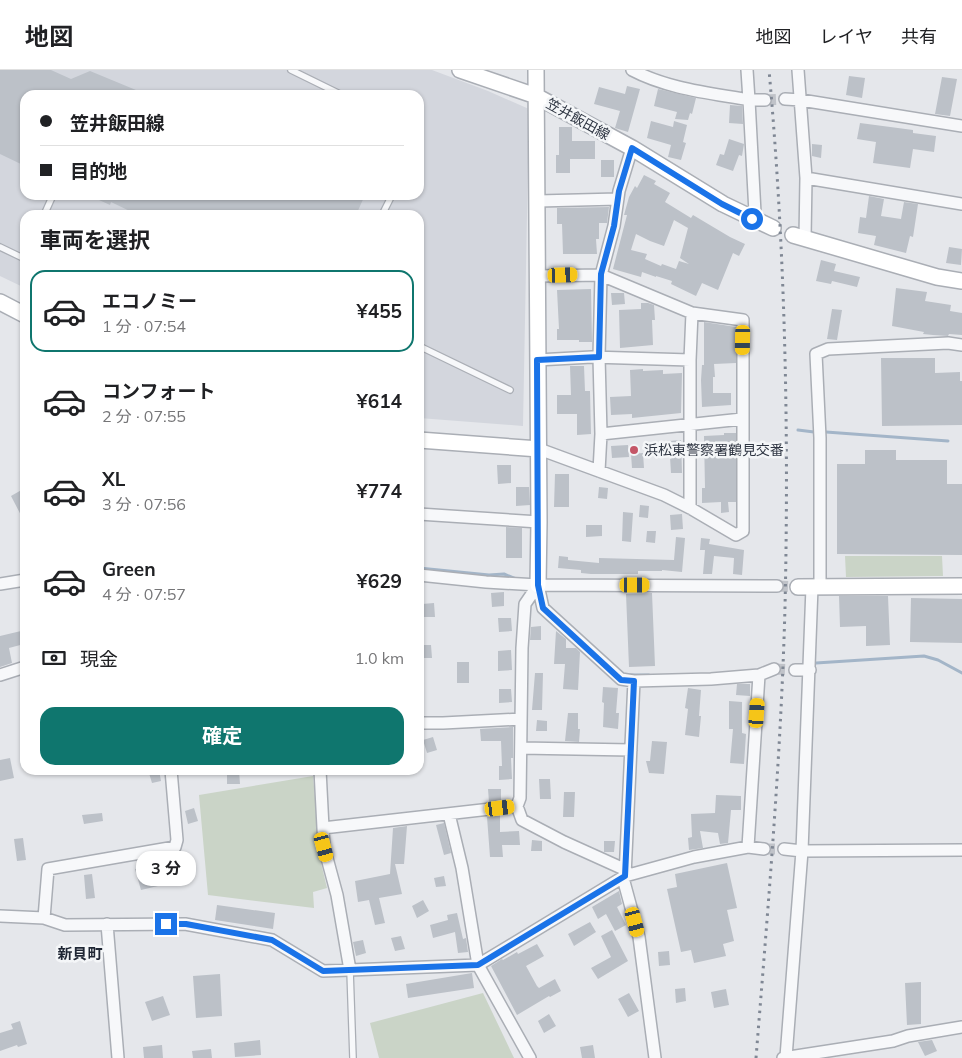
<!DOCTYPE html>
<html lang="ja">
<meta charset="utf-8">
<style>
body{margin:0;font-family:Mulish,"Noto Sans JP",sans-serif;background:#f6f6f6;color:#202124;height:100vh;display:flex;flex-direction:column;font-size:19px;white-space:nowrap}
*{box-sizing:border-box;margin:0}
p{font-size:16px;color:#757577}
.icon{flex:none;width:28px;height:28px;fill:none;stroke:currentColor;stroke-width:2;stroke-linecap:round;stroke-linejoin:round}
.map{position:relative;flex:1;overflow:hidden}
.side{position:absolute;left:20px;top:140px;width:404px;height:565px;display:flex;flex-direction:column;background:#fff;border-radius:15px;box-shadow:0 1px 4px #0004}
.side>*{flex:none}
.guide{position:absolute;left:20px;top:20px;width:404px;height:110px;border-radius:15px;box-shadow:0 1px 4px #0004;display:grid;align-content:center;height:110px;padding:0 20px;background:#fff}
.end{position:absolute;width:22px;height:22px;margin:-11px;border:6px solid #1a73e8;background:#fff;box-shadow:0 0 0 2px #fff}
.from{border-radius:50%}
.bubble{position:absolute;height:35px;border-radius:15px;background:#fff;box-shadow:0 1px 4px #0004;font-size:16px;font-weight:700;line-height:35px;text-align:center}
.car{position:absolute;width:15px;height:30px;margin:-15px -8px;border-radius:6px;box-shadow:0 0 4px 1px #0007;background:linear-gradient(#f5c518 24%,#345 0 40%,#f5c518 0 76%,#345 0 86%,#f5c518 0)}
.guide b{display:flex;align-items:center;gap:18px;height:48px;font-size:19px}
.guide b+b{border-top:1px solid #e0e0e0}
.guide i{width:12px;height:12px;background:#202124}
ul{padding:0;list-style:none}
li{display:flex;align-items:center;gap:15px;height:82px;margin:0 10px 8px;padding:0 10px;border:2px solid transparent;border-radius:15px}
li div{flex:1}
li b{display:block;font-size:19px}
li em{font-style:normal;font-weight:700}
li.selected{border-color:#0f766e}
li>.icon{width:45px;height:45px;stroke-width:1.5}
h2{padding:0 20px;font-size:22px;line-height:60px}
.pay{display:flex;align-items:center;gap:12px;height:55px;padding:0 20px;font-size:19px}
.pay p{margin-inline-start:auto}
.button{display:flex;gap:10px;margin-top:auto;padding:10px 20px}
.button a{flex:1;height:58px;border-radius:15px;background:#0f766e;color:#fff;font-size:20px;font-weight:700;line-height:58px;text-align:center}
header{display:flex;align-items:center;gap:30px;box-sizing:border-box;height:70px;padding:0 25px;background:#fff;border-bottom:1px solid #e0e0e0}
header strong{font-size:24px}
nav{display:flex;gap:28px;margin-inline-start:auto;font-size:18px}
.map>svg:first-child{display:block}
.built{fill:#d3d6dd;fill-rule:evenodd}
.green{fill:#cad4c7}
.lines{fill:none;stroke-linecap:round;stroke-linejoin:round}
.stream{stroke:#a3b5c8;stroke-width:3}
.building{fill:#bcc1c8;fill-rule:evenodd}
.street-tunnel{stroke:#c0c3c9;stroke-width:11;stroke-dasharray:11 5.5;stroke-linecap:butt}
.lane-casing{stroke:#aaaeb5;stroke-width:8}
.street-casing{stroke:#aaaeb5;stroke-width:14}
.secondary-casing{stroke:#aaaeb5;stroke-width:18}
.lane{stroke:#f7f8fa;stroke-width:5.5}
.street{stroke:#f7f8fa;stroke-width:11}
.secondary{stroke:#fff;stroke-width:15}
.rail{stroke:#7f8794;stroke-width:3;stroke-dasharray:2.5 5;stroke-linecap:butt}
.route{stroke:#1a73e8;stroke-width:6}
.poi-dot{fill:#c45667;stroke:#f4f6f8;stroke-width:2}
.labels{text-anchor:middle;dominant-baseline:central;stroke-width:5;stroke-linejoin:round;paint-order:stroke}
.street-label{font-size:14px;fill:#2e3542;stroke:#f4f6f8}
.poi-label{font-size:14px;fill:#2e3542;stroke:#f4f6f8;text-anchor:start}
.neighbourhood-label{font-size:15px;font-weight:bold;fill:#1f2634;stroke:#f4f6f8}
</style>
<header>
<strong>地図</strong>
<nav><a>地図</a><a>レイヤ</a><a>共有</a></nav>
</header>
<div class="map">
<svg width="962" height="988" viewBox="0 0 962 988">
<rect width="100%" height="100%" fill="#e5e7eb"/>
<path class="built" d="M0,0H432L488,21L529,39L523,356L419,348V145H25V218L0,206ZM25,25H419V125H25Z"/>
<path class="green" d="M845,486H942L943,506L846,507Z
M313,706L321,793L327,818L313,822L314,838L208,825L199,725Z
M483,923L514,988H379L370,953Z"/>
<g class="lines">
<path class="stream" d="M798,360L814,362
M826,362L948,371
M419,498L489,505L504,504L516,509
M816,593L924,586L938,590L962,603
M630,605H649"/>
</g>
<path class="building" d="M0,0H51L71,9L90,1L148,25H25V96L0,84Z
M849,6L865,8L862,28L846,25Z
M942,7L957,9L950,46L935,44Z
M627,16L640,19L628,62L615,58L620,41L594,34L599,17L625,24Z
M658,19L696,28L692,44L690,43L688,50L675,49L677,42L654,36Z
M730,35L742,36L743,54L729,53Z
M651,51L673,57L674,51L687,55L683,72L686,73L681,90L668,87L671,75L647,68Z
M860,53L913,60V63L936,66L934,82L913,79L910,98L873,93L876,72L857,69Z
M559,57H572V71H595V89H570V103H556V85H559Z
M729,69L744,74L742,86L739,85L733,101L716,95L720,84L724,85Z
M812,74L822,75L821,88L812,86Z
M601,90H614V107H601Z
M644,105L656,111L654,114L670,123L665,132L691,148L693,145L730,167L745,174L739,186L733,183L718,220L702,213L696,226L671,214L672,211L656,206V207L642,202L641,207L613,199L627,145H624L629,127L635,116L637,118ZM674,150L688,158L680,188L689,194L679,191L676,199L662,194L661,196L645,189L647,184L631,180L636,164L650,171L664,176Z
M88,125H365L356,145H138L111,132L110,135Z
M869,126L884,129L881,146L901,149L904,132L918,134L913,167L910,166L906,183L874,175L876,166L858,163L860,147L866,148Z
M609,137L607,153H599V169H596L597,184H563L562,154H557V138Z
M949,177L962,179L961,195L946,193Z
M821,190L836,194L834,201L860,207L857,217L832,211L831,214L816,211Z
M896,218L927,222L925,231L951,235L950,241L962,243V265L949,264L948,266L933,265L923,264L924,262L892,256Z
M591,219L592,272H579V270H557V259H559L557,220Z
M611,223H624L625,234L612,235Z
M641,233H648L654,235L655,250H652L653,275L620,278L619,240L641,239Z
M832,239L842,240L837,270L827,269Z
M704,252L736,257V293L714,294L715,307H713V323H731V335L702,337L701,310L702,295H704Z
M881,288H935V303L960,302V311H962V355L882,356Z
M570,296H584L585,321H590L591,364L577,365V344H557V325H571Z
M643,299V301L663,300V304L682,303L681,343L632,348V344L611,345L610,327L631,326L630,300Z
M724,363H736V432H728L729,442L721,443V432L702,433V418H705L704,366L724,365Z
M681,370L682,403H671L669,371Z
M628,375L629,387L612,388L611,376Z
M865,380H896V390H947V414H962V485L837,484V394H865Z
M643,383L644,398H632L631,384Z
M497,395H511V413L498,414Z
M555,404H569V437H554Z
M516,417H529L530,435L516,436Z
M599,417L608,418L607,429L598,428Z
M25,418V453L11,426Z
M640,435L649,436L648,448L639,447Z
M623,442L633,443L631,472L622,471Z
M682,444L683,459L671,460L670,445Z
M586,455H602V466L586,467Z
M506,457L522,458V488H506Z
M647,461H656L655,473L646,472Z
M676,467L685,468L682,502L662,500V501H638V504H591L581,503V500L558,498L559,486L568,487V490L599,493V488L674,490Z
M701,468L710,469L709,474L744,480L742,505L733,504L734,488L714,486L712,504H703L705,480H700Z
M504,522V536L492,537L491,523Z
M652,523L655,596L629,597L626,524Z
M839,526H888L890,575L866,576V556L840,557Z
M911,528L962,529V573L910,572Z
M434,533L435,547H422V534Z
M498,548H511L512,561L499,562Z
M541,556V570H530L531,557Z
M21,561L24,574L9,578L12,593L0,597V566Z
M556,561L566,569V578H576L580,582L578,620L563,619L565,594H554Z
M419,575H431L432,588H419Z
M511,580L512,600L498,601V581Z
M457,592H469V613H457Z
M535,603H543L542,640H532Z
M737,614H750V626L736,625Z
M603,617L618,618L616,643H619L618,659L603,657L604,633L602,632Z
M688,618L701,620L699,646H701L699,667L685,665L688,639L685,638Z
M499,619H511L512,632L499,633Z
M729,631L742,632V663L746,664L744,694L730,693L733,659H729Z
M568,643H578V659H580L579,672L565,671Z
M537,650L547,651V661H536Z
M513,657V688H511L512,709L499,710V696H502L501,671H481L480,659Z
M433,667L437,680L427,683L423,670Z
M652,671L667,672L664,704L649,703L646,691H650Z
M10,688L14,708L0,711V690Z
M148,700H159L161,711L152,713Z
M227,700H239L240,714H227Z
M539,709H550L551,729H540Z
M488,719H501V730L489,732Z
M564,722H575L574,747H563Z
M716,725L741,726V740H731L728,773L720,774L718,763L700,761L703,778L689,780L688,768L692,767L691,744L715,743Z
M194,738L198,751L188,754L185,741Z
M102,743L103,751L84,754L82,745Z
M500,745V762L519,761L520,775H502L503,787H490L487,747Z
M444,753L451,783L444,785L436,755Z
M407,756L404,794H395L402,824L379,828L385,853L375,855L369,830L358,832L355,811L390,804L393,758Z
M23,768L26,790L17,791L14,769Z
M532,770L542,771V781H531Z
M604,771H615L614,782H604Z
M727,793L737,838L727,840L734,871L723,874L726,886L694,893L691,880L681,882L667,819L677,817L675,804Z
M152,795L158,816L141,820L135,799Z
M92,804L95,828L86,829L84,805Z
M444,806L446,816L436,817L434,808Z
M619,821L622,834L617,837L626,855L615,861L606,844L598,849L592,837Z
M423,830L429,841L417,848L412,836Z
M217,835L275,843L273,859L215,850Z
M457,843L463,869L466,868L468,882L458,883L455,862L433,868L430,855L448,850L447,845Z
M590,852L596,862L574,876L568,864Z
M612,860L628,891L598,909L591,898L611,887L601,866Z
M401,866L405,879L395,881L391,868Z
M363,870L366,883L356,886L353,872Z
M537,874L544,886L526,896L537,916L539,918L555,909L561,921L550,927L549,926L517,945L491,896L502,889L503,890L517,882L518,884Z
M669,881L670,895L659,896L658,882Z
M472,903L474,918L408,928L406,914Z
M220,904L222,946L196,948L193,906Z
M921,912V954L907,955L905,913Z
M685,918L686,931L676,933L675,919Z
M726,919L729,935L714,938L711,922Z
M629,923L639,941L628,947L618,929Z
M163,926L170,945L152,951L145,932Z
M549,944L556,956L544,963L538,951Z
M20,951L27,974L18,977L17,975L0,981V963L13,959L11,954Z
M260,970L261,985L235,987L234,973Z
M932,970L937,981L925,986L918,972Z
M162,975L163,988H144L143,977Z
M593,975L595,988H582L580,977Z
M211,979L212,988H193L192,981Z"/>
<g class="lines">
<path class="street-tunnel" d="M765,30L785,29
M777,516L798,517
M774,599L795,600
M764,779H784"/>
<g class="lane-casing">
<path id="lane" d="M291,0L342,25
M44,145L53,125
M382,145L392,125
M0,177L25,189
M419,276L510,320
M350,900L353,988"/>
</g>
<g class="street-casing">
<path id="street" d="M632,0C668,19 710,23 749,30L747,0
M798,0L806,108L805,168
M785,29L801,30L962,56
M806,108L962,134
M538,131L618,129
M752,149L755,143L749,30H765
M538,206L601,205L692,243L743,250V461L736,465L690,438L664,425L539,379
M537,290L592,287L690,290
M601,364L742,349
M599,401L601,364L599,287L601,205L614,156L619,121L632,78
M690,438V290L692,243
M419,444L539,452
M419,505L486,512L538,515L777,516
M0,514L25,510
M538,515L525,534L522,578L520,728L517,736L522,750L564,772L626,800
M538,515L543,538L621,609L634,611L711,609L759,605L774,599
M820,517V368L816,284L828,279L948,273L962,275
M795,600H810
M0,605L25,597
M419,653H443L521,649
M521,678L631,680
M320,700L324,777L337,825L350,900
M449,744L462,798L478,895L530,988
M323,758L517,736
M748,777L759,605
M784,779L802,781L962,780
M625,806L634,611
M623,808L639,867L655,988
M0,846L44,848L65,855L185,854L272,870L323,901L478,895L625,806L694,787L748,777L764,779
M44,848L48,799L175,777L177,770L171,700
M107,854L118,988
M786,987L802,781L812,517
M783,988L893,971L908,966L962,957"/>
</g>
<g class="secondary-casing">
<path id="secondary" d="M460,0L536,26L632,78L723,134L773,158
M536,0L539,452L538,515
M793,165L937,207L962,211
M0,232L25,245
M419,370L539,379
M798,517L962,516"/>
</g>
<use href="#lane" class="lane"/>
<use href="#street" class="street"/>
<use href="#secondary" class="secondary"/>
<path class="rail" d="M756,988C768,838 781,687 785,537C789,358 785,178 769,0"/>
</g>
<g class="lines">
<path class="route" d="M166,854H186L272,870L323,901L478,895L625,806L634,611L621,610L543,538L538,515L537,290L599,287L601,204L614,156L619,121L632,78L722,134L752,149"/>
</g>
<circle class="poi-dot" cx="634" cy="380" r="5"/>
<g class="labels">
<g class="street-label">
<text transform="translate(578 49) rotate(29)">笠井飯田線</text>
</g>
<g class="poi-label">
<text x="644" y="380">浜松東警察署鶴見交番</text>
</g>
<g class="neighbourhood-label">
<text x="80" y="883">新貝町</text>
</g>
</g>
</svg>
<i class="end from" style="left:752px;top:149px"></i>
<i class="end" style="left:166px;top:854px"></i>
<div class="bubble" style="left:136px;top:781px;width:60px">3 分</div>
<i class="car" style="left:563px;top:205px;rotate:88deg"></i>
<i class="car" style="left:743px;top:270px;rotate:181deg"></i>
<i class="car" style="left:635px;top:515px;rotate:90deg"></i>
<i class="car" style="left:757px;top:643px;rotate:4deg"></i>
<i class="car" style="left:500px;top:738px;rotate:83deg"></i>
<i class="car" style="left:324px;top:777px;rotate:165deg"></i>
<i class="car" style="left:635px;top:852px;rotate:165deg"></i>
<div class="guide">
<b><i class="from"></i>笠井飯田線</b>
<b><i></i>目的地</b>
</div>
<section class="side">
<h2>車両を選択</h2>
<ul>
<li class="selected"><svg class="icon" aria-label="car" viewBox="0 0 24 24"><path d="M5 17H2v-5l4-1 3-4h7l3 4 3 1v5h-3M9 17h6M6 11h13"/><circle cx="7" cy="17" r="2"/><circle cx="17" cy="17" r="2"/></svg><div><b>エコノミー</b><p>1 分 · 07:54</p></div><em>¥455</em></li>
<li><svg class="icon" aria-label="car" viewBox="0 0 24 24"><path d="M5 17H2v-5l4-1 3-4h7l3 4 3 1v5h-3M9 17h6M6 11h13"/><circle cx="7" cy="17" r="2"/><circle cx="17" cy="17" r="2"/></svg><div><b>コンフォート</b><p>2 分 · 07:55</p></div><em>¥614</em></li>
<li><svg class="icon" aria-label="car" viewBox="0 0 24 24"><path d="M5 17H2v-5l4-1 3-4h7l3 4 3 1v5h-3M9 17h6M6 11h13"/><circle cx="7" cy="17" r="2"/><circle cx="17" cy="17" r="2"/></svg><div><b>XL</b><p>3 分 · 07:56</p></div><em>¥774</em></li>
<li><svg class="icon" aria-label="car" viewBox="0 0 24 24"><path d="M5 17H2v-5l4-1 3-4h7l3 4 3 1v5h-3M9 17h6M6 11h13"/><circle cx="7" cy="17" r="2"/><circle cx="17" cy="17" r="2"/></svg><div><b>Green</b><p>4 分 · 07:57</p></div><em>¥629</em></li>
</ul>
<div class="pay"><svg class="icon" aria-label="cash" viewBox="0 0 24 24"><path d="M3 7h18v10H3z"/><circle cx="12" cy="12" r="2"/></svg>現金<p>1.0 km</p></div>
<div class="button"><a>確定</a></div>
</section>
</div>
